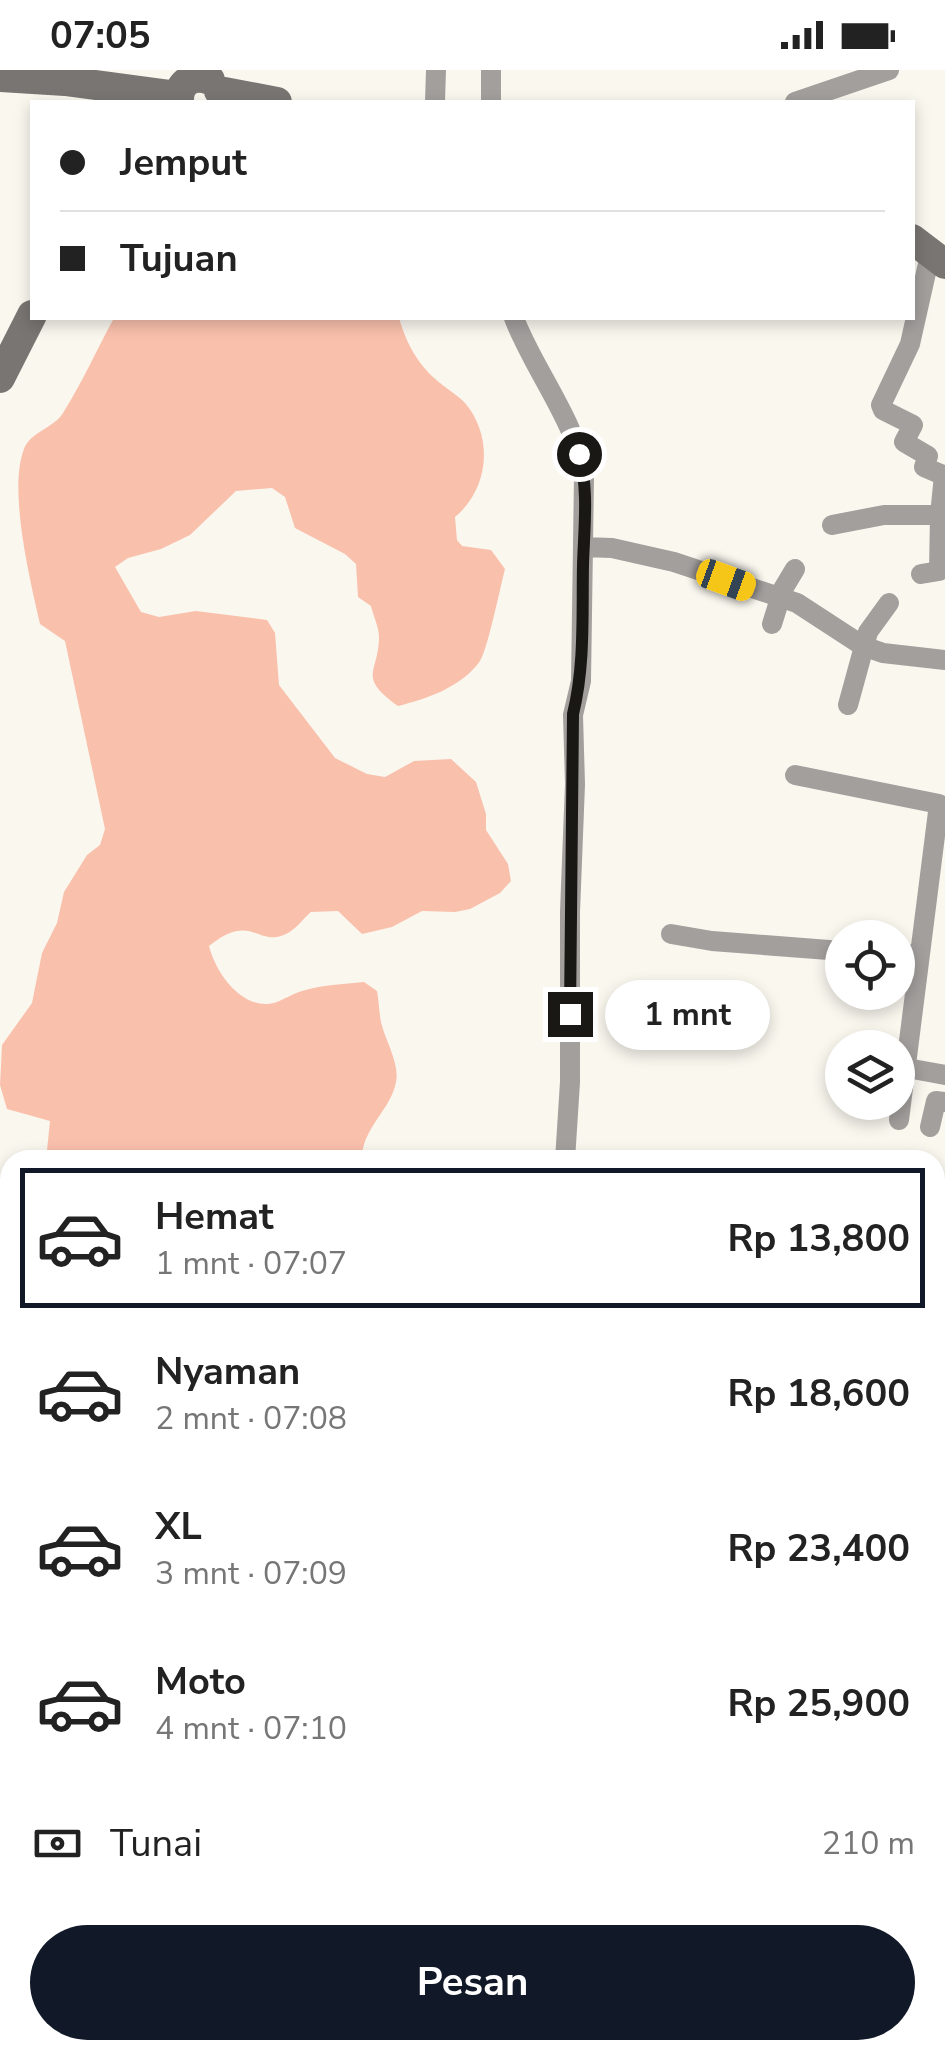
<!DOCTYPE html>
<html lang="id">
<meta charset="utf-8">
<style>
body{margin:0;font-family:"Nunito Sans",sans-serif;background:#f6f6f6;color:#222;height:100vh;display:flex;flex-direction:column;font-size:38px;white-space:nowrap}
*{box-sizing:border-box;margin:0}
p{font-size:32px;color:#767676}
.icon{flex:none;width:55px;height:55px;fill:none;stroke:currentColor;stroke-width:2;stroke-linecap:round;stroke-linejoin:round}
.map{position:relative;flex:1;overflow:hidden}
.panel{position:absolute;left:0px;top:1080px;width:945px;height:910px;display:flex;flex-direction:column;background:#fff;border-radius:30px 30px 0 0;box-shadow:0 5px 15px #0003}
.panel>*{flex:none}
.top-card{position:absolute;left:30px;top:30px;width:885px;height:220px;border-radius:0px;box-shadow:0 5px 15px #0003;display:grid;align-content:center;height:220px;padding:0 30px;background:#fff}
.controls{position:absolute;left:825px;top:850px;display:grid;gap:20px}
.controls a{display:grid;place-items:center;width:90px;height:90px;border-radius:50%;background:#fff;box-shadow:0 5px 15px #0003;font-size:50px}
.end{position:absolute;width:45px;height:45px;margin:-22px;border:12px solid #191815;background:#fff;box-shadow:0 0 0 5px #fff}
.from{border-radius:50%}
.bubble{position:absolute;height:70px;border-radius:35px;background:#fff;box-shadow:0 5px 15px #0003;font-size:32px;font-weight:700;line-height:70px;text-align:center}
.car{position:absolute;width:30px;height:60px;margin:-30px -15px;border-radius:12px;box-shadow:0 0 8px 2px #0007;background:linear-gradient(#f5c518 24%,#345 0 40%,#f5c518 0 76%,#345 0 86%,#f5c518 0)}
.top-card b{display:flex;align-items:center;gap:35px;height:95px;font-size:38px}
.top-card b+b{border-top:2px solid #e0e0e0}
.top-card i{width:25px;height:25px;background:#222}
ul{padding:18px 0 0;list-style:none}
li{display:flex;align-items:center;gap:30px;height:140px;margin:0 20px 15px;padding:0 10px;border:5px solid transparent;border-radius:0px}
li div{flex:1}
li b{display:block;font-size:38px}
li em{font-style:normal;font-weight:700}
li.selected{border-color:#111827}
li>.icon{width:90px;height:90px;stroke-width:1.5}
.pay{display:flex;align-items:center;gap:25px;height:110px;padding:0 30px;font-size:38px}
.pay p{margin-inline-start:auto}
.action{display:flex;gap:20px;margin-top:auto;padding:20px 30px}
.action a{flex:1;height:115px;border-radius:60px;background:#111827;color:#fff;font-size:40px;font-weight:700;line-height:115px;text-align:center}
.status{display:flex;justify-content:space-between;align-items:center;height:70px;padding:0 50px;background:#fff;direction:ltr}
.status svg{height:28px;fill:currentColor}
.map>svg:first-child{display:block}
.green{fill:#f9c0ac}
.water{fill:#82bc70;stroke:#628b55;stroke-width:2.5}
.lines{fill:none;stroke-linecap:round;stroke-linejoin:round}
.street{stroke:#a29f9d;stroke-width:20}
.secondary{stroke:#797572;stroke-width:30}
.route{stroke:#191815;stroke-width:12}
</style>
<div class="status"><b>07:05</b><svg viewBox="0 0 49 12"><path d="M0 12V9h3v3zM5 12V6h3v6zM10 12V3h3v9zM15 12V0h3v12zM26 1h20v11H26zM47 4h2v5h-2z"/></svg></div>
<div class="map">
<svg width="945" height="1990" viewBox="0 0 945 1990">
<rect width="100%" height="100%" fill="#faf7ef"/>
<path class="green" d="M114,248H399C407,275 418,295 440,313C448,320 459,326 465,333C494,367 489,419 455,447L457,470L462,476L491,480L505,499C500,518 488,578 480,591C462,617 426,629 398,636C356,606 379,603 379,567C379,557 373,545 371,536L358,527L356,494L345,484L295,458L285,427L272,418L236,421L190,465L161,479L128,488L115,497L141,542L159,547L196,541L267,550L275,563L279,615L335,688L367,704L385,707L414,691L451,689L476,712L486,744V760L508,794L511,811L500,823L470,839L455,842L422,841L392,857L362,864L338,841L311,842C303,849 295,860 286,864C257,878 252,841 209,876C215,900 237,934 266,934C277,935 290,924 302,921C322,915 343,914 364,912L377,921C379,931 379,942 381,952C385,970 400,994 396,1012C391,1040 361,1059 362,1090H46L50,1051L7,1039L0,1015L2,975L32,933L42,883L57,853L64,822L87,785L100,775L105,759L65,571L40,554C30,510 8,419 24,379C30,362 54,358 63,343C82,313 97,279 114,248Z
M0,1110H10V1212L0,1205Z
M10,1266V1980H368L374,1990H0V1284Z
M935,1574H945V1649H935Z"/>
<path class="water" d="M935,1649H945V1888L935,1893Z"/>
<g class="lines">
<path class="street" d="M435,32L436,0
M491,32V0
M795,32L889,0
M930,185L910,274L881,335L883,340L913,355L904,372L928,386L924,397L945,406
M514,248C533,299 578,354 584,407L581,611L573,645L575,714L570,842V1012L565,1090
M832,455L884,445H940L944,405
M583,477L612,478L674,492L797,533L863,576L883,583L945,590
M921,504L939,501L940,445L945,446
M772,554L783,519L795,499
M848,635L868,562L889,533
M795,705L939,734L899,1050
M671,864L712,871L842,881
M898,884L919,885
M907,998L945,1005
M930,1057L936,1031L945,1032
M935,1158L938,1144L945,1145
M935,1307L945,1303
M466,1990L473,1980"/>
<path class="secondary" d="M0,7L65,11L178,26
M219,21L277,32
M179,32C178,13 192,3 210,10
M912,169L945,194
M0,308L32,245"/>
</g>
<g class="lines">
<path class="route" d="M570,944L573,644C585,595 582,545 583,495C584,459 589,419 579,384"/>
</g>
</svg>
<div class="controls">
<a><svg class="icon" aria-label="locate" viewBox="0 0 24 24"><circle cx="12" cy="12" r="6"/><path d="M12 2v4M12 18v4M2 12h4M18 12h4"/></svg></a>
<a><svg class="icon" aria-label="layers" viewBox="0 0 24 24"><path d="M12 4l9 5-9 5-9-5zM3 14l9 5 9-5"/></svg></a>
</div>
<i class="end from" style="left:579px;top:384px"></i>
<i class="end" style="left:570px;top:944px"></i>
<div class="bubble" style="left:605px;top:910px;width:165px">1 mnt</div>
<i class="car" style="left:726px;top:510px;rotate:110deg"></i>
<div class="top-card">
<b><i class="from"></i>Jemput</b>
<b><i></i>Tujuan</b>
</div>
<section class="panel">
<ul>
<li class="selected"><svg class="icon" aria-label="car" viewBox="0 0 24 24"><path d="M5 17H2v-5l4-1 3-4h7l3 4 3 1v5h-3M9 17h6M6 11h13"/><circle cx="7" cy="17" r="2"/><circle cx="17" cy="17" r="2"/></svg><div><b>Hemat</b><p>1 mnt · 07:07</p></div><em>Rp 13,800</em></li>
<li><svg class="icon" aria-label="car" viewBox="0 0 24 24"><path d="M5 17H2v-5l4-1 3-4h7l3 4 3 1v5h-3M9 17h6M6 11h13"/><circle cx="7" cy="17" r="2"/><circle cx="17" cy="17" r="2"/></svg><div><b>Nyaman</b><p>2 mnt · 07:08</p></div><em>Rp 18,600</em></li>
<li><svg class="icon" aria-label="car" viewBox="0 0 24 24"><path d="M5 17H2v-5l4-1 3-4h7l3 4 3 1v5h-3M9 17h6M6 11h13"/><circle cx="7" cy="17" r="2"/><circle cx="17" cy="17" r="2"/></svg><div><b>XL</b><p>3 mnt · 07:09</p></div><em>Rp 23,400</em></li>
<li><svg class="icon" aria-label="car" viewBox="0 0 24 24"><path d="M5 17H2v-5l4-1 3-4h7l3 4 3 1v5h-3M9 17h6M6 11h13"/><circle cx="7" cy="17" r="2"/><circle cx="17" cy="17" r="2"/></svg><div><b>Moto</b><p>4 mnt · 07:10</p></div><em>Rp 25,900</em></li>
</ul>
<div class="pay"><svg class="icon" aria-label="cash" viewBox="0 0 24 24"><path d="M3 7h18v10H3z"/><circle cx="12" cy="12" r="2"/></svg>Tunai<p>210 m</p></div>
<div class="action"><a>Pesan</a></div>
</section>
</div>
